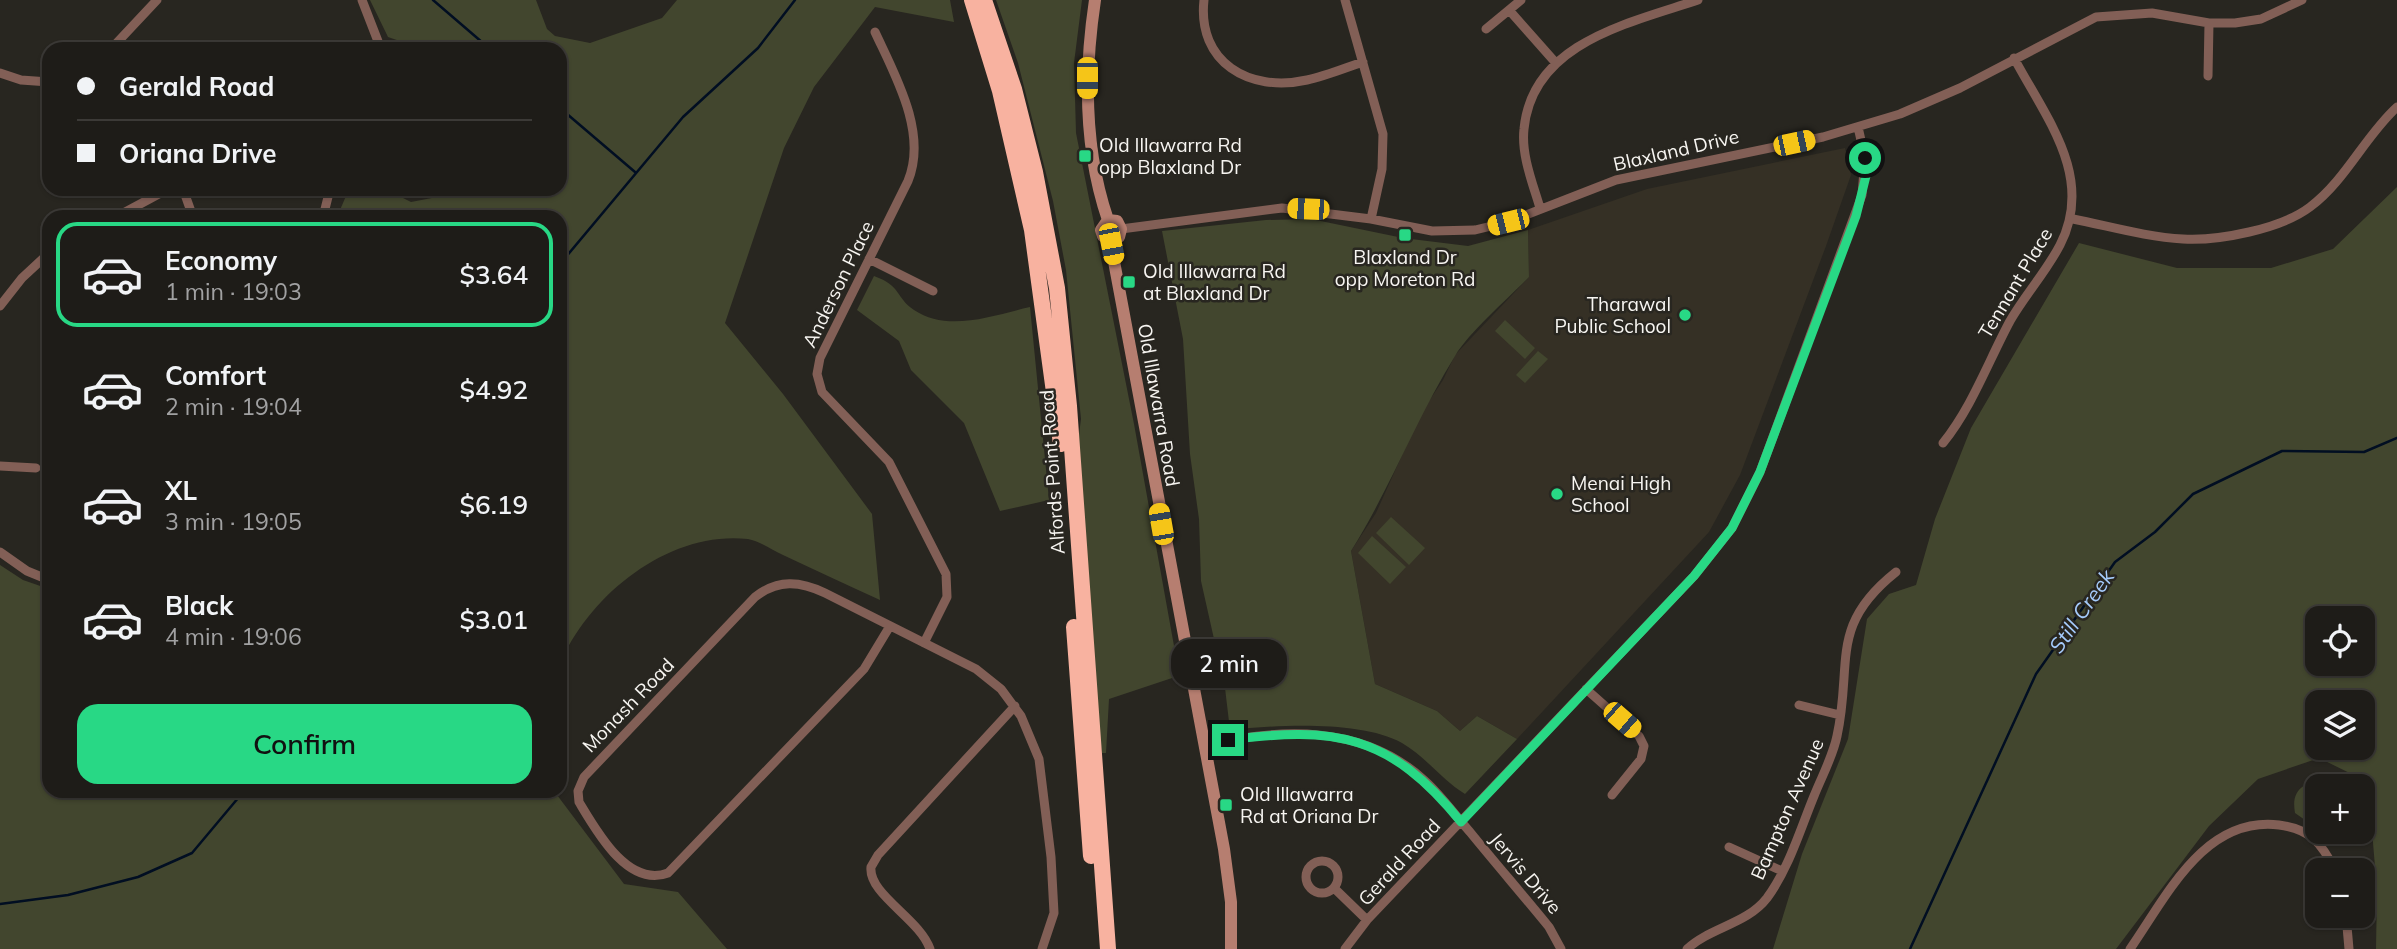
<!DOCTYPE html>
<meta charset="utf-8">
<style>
body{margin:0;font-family:Mulish,sans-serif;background:#262521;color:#f1f3f6;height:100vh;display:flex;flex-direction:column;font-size:26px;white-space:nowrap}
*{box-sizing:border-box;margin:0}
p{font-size:23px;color:#a1a1a2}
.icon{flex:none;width:38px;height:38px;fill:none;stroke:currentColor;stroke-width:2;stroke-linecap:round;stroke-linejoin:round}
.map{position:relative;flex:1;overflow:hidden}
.side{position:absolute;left:42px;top:210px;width:525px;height:588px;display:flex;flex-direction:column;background:#1e1c18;border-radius:21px;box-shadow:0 2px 5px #0004,0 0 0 2px #3c3a37}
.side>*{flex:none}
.top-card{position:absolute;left:42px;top:42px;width:525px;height:154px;border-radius:21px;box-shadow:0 2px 5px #0004,0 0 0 2px #3c3a37;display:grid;align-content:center;height:154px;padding:0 35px;background:#1e1c18}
.fabs{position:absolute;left:2305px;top:606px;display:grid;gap:14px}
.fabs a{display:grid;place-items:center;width:70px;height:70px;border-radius:14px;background:#1e1c18;box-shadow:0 2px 5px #0004,0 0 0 2px #3c3a37;font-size:35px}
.end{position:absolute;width:32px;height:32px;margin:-16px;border:9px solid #28d885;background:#111;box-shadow:0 0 0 4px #111}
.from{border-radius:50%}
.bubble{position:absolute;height:49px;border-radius:21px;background:#1e1c18;box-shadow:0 2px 5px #0004,0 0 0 2px #3c3a37;font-size:23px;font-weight:600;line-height:49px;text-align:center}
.car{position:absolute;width:21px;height:42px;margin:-21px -10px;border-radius:9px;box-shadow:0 0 5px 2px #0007;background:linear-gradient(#f5c518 24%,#345 0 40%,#f5c518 0 76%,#345 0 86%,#f5c518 0)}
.top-card b{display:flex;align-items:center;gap:24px;height:66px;font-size:26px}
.top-card b+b{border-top:2px solid #3c3a37}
.top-card i{width:18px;height:18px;background:#f1f3f6}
ul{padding:12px 0 0;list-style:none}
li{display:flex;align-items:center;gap:21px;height:105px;margin:0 14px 10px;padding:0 21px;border:4px solid transparent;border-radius:21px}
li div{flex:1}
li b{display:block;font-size:26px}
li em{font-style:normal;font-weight:600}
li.selected{border-color:#28d885}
li>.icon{width:63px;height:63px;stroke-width:1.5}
.button{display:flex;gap:14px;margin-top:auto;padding:14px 35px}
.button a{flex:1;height:80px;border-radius:21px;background:#28d885;color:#111;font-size:28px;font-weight:600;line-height:80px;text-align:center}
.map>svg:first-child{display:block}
.built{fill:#353025}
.green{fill:#42462e;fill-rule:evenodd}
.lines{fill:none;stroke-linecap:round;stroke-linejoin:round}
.stream{stroke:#010e22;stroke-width:2.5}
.street{stroke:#825f56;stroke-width:9}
.secondary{stroke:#b67e70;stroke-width:12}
.highway{stroke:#f8b2a0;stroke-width:16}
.route{stroke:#28d885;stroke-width:9}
.poi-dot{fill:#28d885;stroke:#282620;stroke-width:2.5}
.labels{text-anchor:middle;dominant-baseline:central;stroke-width:5;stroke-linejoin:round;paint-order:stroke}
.poi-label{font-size:19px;fill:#f7f5f1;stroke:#282620;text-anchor:start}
.street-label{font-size:19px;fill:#f7f5f1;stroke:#282620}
.water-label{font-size:21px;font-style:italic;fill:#a5cbfb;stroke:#282620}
</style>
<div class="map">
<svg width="2397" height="949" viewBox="0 0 2397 949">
<rect width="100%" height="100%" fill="#282620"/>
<path class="built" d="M1845,148L1851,175L1826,246L1740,475L1709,532L1517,739L1477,716L1460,731L1437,711L1375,684L1351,551L1376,513L1421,413L1443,380L1455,355L1529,277L1528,230L1647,189Z"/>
<path class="green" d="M370,0H536L547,29L555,36L590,43L662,18L677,0H950L954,22L875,7L814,87L784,148L725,323L783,394L872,514L880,600C847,585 815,570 783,555C772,550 759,541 748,539C669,530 589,595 560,664V217H337L349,189H385L411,202L437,197L442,189H560V49H423L388,37Z
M996,0H1082L1074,63L1076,133L1134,424L1178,668L1175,677L1109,699L1106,753H1102L1099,734L1078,442L1081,419L1066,270L1053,201L1018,63Z
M2397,187V949H2376L2377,891L2368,782L2319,758L2258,779L2209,826L2116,949H1773L1802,854L1848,739L1867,619L1889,594L1916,585L1935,519L1971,428L2079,243L2177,268H2271L2333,249ZM2317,618H2362V663H2317ZM2317,702H2362V747H2317Z
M1311,219L1403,238L1468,246L1528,230L1529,277C1508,299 1470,331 1455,356C1416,419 1390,489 1351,551L1375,684L1437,711L1460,731L1477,716L1517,739L1465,794C1442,780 1426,757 1402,743C1361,720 1276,725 1230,730L1225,688L1201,581L1199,519L1190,454L1183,339L1162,231L1266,220Z
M874,276C902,286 895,297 914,310C948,333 994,315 1030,307L1049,500L1000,511L964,423L911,370L899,341L857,310Z
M1505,320L1535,348L1525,359L1495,331Z
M1538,351L1548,359L1525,383L1516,375Z
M1391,517L1425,548L1409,565L1376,533Z
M1372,536L1406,567L1390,584L1358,553Z
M0,565L23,580L49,589V791H554L624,884L678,892L727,949H0Z
M2305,785L2317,789V819L2305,820L2295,813C2293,801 2294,792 2305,785Z"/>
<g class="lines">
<path class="stream" d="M433,0L490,49
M560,108L635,172
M560,264L683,117L758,48L795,0
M0,904L68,895L138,877L192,853L244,791
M1910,949L2036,674L2115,562L2155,532L2193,494L2282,451L2364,452L2397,438"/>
<path class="street" d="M362,0L381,49
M1204,0C1197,62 1249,93 1307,80C1326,76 1345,68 1363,62
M1345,0L1383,134L1382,169L1371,219
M1509,10L1521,0
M1486,29L1509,10L1555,62
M875,32C895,75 928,133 908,181L820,358L817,374L822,392L889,462L946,574L947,597L924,643
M111,49L157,0
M0,73L21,80L49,82
M2208,76L2209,23
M183,189L193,217
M1540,208C1533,184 1521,155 1524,129C1532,43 1629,23 1698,0
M116,217L168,189
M323,217L330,189
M2073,219C2109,226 2146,237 2183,239C2219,241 2281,229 2310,207C2346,180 2365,136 2397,107
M1121,229L1282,208L1371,219L1432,231L1475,230L1508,222L1616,180L1823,137L1900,114L1960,88L2096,17L2152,13L2209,23H2235L2261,19L2302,0
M869,259L933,291
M0,306L22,278L49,253
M1943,443C1972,407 1988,362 2010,321C2025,295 2046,272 2060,245C2095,177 2046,118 2014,58
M0,466L36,468
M0,552L27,571L49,580
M890,626L864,669L668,873C628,888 597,832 579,802L578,791L584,777L755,597C778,579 800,581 825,593L976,669L1001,689L1021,716L1039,759L1051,857L1054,913L1042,949
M1586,689L1639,736L1644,746L1641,759L1612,795
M1799,705L1840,715
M1206,745C1280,728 1363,724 1424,780C1441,795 1455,815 1470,832C1496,864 1523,895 1549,927L1561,949
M1729,847L1782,871
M1306 877a16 16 0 1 1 32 0a16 16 0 1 1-32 0Z
M1334,888L1367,920
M2346,915L2349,949
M930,949C920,919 868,894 871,867L878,855L1015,706
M1345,949L1367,920L1694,576L1732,528L1760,472L1862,195L1865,158L1858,127
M1687,949C1711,927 1747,924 1767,898C1789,868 1800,830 1814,796C1822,776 1833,756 1837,736C1853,663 1828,626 1896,572
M2130,949C2167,896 2204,816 2279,825C2311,829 2322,844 2335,870"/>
<path class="secondary" d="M1095,0C1084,73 1084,150 1108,220
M1108,220L1117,221L1121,229L1119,237L1110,240
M1108,220L1101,230L1103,236L1110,240
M1110,240L1224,849L1231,902V949"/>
<path class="highway" d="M972,0L1000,91L1032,230L1061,444
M984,0L1014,89L1035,172L1057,288L1069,406L1108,949
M1074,627L1091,856"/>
</g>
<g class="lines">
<path class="route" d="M1228,740C1335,726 1390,734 1461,822L1694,576L1732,528L1760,472L1856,216L1866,176L1865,158"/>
</g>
<g class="poi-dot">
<rect x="1078" y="149" width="14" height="14" rx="3.5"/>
<rect x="1398" y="228" width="14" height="14" rx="3.5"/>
<rect x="1122" y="275" width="14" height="14" rx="3.5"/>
<circle cx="1685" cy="315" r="7"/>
<circle cx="1557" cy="494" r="7"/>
<rect x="1219" y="798" width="14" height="14" rx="3.5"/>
</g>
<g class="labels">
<g class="poi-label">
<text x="1099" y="145">Old Illawarra Rd<tspan x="1099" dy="22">opp Blaxland Dr</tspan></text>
<text x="1405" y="257" text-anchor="middle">Blaxland Dr<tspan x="1405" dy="22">opp Moreton Rd</tspan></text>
<text x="1143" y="271">Old Illawarra Rd<tspan x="1143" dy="22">at Blaxland Dr</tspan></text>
<text x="1671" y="304" text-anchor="end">Tharawal<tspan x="1671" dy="22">Public School</tspan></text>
<text x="1571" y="483">Menai High<tspan x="1571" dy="22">School</tspan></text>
<text x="1240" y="794">Old Illawarra<tspan x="1240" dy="22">Rd at Oriana Dr</tspan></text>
</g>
<g class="street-label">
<text transform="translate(1676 150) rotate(-13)">Blaxland Drive</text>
<text transform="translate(2015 283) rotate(-59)">Tennant Place</text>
<text transform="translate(838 284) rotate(-64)">Anderson Place</text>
<text transform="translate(1159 405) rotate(80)">Old Illawarra Road</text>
<text transform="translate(1052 472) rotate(-94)">Alfords Point Road</text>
<text transform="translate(628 705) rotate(-46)">Monash Road</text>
<text transform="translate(1787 809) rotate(-66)">Bampton Avenue</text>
<text transform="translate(1399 862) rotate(-47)">Gerald Road</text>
<text transform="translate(1526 873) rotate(50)">Jervis Drive</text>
</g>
<g class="water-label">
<text transform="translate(2081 611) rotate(-55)">Still Creek</text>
</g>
</g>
</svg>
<div class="fabs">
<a><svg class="icon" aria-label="locate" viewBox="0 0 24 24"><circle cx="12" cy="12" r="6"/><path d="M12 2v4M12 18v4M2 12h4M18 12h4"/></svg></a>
<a><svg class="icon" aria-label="layers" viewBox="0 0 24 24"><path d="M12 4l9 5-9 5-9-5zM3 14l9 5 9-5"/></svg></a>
<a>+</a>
<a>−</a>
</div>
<i class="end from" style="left:1865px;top:158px"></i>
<i class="end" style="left:1228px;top:740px"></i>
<div class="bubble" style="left:1171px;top:639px;width:116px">2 min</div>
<i class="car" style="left:1087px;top:78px;rotate:180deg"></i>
<i class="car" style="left:1794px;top:143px;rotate:78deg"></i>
<i class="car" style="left:1308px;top:209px;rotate:272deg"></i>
<i class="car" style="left:1508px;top:222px;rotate:256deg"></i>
<i class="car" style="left:1111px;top:244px;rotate:169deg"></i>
<i class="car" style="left:1161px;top:524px;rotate:350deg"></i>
<i class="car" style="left:1622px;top:720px;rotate:131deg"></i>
<div class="top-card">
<b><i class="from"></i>Gerald Road</b>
<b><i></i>Oriana Drive</b>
</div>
<section class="side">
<ul>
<li class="selected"><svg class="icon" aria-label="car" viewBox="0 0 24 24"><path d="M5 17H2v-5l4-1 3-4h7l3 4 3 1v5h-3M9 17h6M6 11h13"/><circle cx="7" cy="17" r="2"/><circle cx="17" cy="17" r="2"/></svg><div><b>Economy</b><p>1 min · 19:03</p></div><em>$3.64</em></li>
<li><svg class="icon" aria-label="car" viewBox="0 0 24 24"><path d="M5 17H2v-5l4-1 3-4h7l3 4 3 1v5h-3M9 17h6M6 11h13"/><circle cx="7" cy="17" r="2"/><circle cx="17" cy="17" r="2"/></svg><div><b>Comfort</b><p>2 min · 19:04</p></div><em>$4.92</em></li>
<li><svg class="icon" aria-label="car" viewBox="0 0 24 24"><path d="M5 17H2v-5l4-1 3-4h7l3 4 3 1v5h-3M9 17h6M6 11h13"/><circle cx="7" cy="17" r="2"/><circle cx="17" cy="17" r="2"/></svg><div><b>XL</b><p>3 min · 19:05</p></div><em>$6.19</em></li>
<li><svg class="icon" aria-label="car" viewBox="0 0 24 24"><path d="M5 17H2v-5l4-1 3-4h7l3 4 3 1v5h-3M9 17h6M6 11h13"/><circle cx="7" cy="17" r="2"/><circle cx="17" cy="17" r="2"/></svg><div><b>Black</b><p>4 min · 19:06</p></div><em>$3.01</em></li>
</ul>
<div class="button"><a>Confirm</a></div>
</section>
</div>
